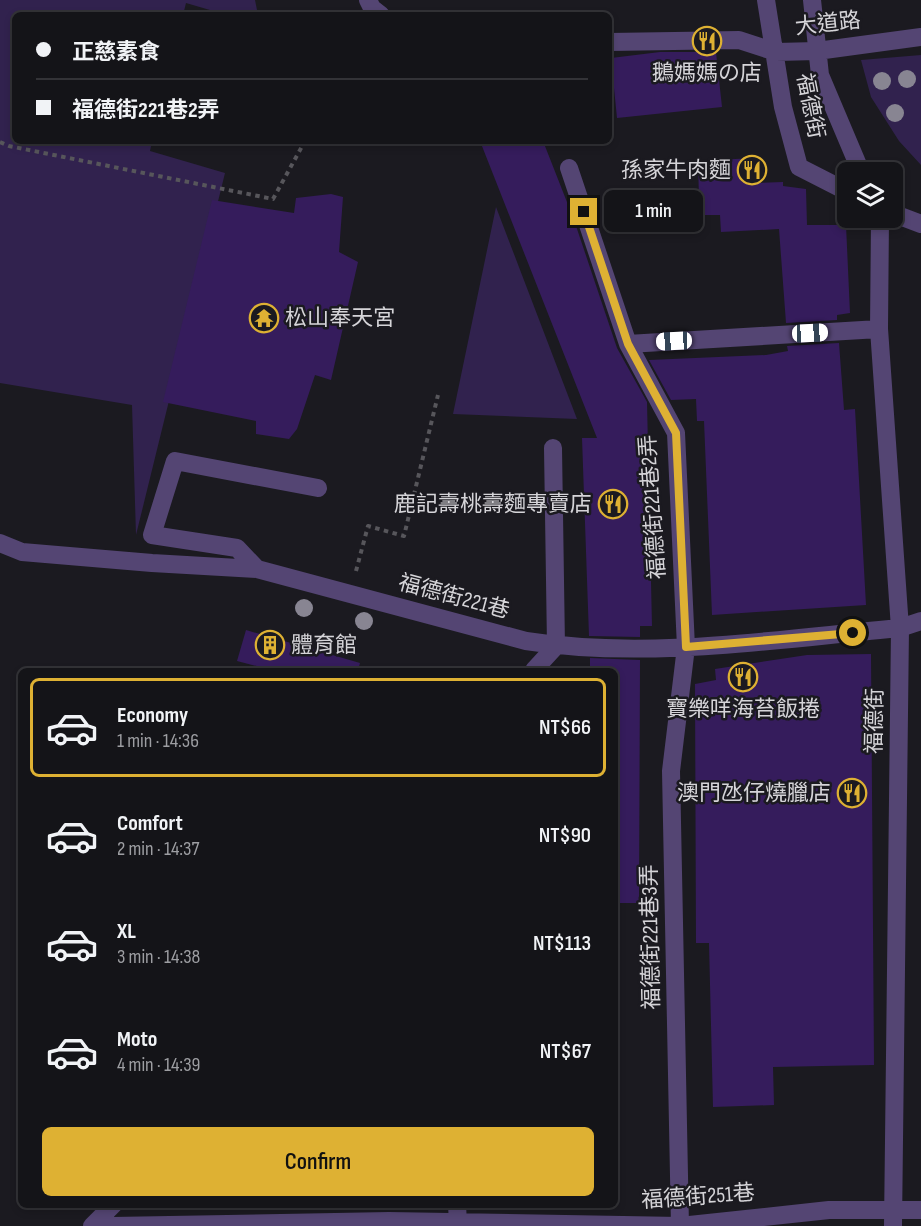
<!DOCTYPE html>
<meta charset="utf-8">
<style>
body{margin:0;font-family:"Sofia Sans Condensed","Noto Sans TC","Noto Sans JP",sans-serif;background:#212125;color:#f1f3f6;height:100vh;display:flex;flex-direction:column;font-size:22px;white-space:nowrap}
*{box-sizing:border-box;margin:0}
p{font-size:20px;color:#9d9ea2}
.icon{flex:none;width:33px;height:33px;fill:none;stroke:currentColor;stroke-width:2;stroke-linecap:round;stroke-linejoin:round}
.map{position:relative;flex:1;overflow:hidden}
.sheet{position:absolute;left:18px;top:668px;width:600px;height:540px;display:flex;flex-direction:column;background:#141418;border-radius:9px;box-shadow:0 3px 9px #0003,0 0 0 2px #333337}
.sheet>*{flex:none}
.banner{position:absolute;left:12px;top:12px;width:600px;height:132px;border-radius:9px;box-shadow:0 3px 9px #0003,0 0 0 2px #333337;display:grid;align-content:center;height:132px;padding:0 24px;background:#141418}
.fabs{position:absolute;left:837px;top:162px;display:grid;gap:12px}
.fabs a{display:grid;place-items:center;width:66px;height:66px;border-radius:9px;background:#141418;box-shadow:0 3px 9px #0003,0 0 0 2px #333337;font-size:30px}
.end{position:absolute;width:27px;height:27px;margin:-14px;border:8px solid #deb133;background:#111;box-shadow:0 0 0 3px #111}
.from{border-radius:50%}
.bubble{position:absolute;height:42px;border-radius:9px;background:#141418;box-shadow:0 3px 9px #0003,0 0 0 2px #333337;font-size:20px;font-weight:600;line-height:42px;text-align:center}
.car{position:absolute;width:18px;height:36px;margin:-18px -9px;border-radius:8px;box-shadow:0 0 4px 2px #0007;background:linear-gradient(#fff 24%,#345 0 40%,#fff 0 76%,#345 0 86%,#fff 0)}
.banner b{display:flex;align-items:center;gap:21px;height:57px;font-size:22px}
.banner b+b{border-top:2px solid #333337}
.banner i{width:15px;height:15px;background:#f1f3f6}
ul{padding:10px 0 0;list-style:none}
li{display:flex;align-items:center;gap:18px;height:99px;margin:0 12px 9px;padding:0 12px;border:3px solid transparent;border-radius:9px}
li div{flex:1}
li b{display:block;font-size:22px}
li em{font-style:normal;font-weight:600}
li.on{border-color:#deb133}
li>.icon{width:54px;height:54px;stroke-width:1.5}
.button{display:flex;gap:12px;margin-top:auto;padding:12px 24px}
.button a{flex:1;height:69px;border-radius:9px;background:#deb133;color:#111;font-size:24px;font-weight:600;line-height:69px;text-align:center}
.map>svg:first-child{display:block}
.green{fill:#31224e}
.building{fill:#351c5c}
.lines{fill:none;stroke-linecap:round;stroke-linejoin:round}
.path{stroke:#57565b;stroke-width:4;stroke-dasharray:4.5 4.5;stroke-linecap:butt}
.minor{stroke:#544573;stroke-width:18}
.tree{fill:#888592}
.route{stroke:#deb133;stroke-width:8}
.labels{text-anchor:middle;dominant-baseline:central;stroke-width:5;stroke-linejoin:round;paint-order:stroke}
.street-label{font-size:22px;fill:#d5d4d8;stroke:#1b1a20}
.poi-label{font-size:22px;fill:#d5d4d8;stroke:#1b1a20;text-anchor:end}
</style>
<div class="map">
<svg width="921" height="1226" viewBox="0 0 921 1226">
<rect width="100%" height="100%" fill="#1b1a20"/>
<path class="green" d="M0,0H255L258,15H227L186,3L183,15H15V141H152L150,151L225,173L136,535L132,405L0,383Z
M921,55V165L899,141L871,97L861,60Z
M496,207L577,419L453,414Z"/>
<path class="building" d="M660,52H716L722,107L617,118L611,58Z
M480,141H543L574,220L617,348L647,402L652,626H640V637L589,636L582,438H597Z
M754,158V183L783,182V186L806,189L807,225H846L850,313L837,315V320L786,323L779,229L721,232L720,215H705L699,199L698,161Z
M331,194L343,197L339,252L358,262L331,380L315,375L297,429L289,439L256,434V421L163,402L212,200L294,213L296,198Z
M839,343L844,410L855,409L866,605L712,615L704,421H697L696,399L671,400L649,360L766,355L788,351L787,346Z
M246,630L360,663L358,670H272L237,661Z
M871,654L874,1065L773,1067L774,1105L713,1107L709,943H696L695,684L716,680L715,669L807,655Z
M590,658L640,660L639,903H615V670H590Z"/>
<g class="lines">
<path class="path" d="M0,142L9,146L273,199L305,141
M356,571L368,526L404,536L438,395"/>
<path class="minor" d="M368,0L372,8L381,15
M766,0L783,107L799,167L848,192
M812,0L820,75L861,172
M609,42L739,40L776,52L817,51L921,37
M569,168L628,344L676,433L686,647L671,771L680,1226
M892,213L921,224
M880,218L879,329L900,628L893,1226
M628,344L879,329
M0,543L22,552L152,563L257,569L526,641C647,660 778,639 900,628L921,621
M257,569L237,548L152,535L175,461L318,488
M534,670L556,646L553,448
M457,1204L458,1224
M92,1226L114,1204
M112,1226L389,1221L680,1226L829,1210H921"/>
</g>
<g class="tree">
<circle cx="907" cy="79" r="9"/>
<circle cx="882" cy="81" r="9"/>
<circle cx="895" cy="113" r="9"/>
<circle cx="304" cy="608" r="9"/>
<circle cx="364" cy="621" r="9"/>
</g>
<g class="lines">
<path class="route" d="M584,212L628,344L676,433L686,647L853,633"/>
</g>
<defs>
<g id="restaurant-ring" transform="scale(1.5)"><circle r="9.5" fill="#1b1a20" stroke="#deb133" stroke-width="1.5"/><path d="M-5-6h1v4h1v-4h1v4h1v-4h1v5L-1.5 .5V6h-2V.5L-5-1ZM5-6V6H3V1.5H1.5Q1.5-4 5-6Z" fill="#deb133"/></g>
<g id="temple-ring" transform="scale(1.5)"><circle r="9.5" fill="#1b1a20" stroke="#deb133" stroke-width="1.5"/><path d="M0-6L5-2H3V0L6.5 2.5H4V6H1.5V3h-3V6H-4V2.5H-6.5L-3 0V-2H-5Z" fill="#deb133"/></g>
<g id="building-ring" transform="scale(1.5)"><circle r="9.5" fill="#1b1a20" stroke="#deb133" stroke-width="1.5"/><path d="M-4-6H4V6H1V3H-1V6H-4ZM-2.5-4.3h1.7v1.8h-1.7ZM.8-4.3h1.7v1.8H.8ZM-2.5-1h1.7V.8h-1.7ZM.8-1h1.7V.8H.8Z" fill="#deb133"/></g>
</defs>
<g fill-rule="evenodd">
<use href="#restaurant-ring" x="707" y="41"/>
<use href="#restaurant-ring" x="752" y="170"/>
<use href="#temple-ring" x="264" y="318"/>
<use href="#restaurant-ring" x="613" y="504"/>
<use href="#building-ring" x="270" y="645"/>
<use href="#restaurant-ring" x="743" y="677"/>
<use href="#restaurant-ring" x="852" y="793"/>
</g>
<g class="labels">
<g class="street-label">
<text transform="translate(828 24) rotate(-6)">大道路</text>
<text transform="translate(810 106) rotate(79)">福德街</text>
<text transform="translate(653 507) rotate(-94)">福德街221巷2弄</text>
<text transform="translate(454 597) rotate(15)">福德街221巷</text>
<text transform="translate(875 721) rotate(-89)">福德街</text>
<text transform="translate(651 937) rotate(-91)">福德街221巷3弄</text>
<text transform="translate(698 1197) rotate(-4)">福德街251巷</text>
</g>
<g class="poi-label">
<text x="707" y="73" text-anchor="middle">鵝媽媽の店</text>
<text x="731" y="170">孫家牛肉麵</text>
<text x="285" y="318" text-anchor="start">松山奉天宮</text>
<text x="592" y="504">鹿記壽桃壽麵專賣店</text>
<text x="291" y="645" text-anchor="start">體育館</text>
<text x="743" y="709" text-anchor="middle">寶樂咩海苔飯捲</text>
<text x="831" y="793">澳門氹仔燒臘店</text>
</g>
</g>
</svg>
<div class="fabs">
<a><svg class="icon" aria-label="layers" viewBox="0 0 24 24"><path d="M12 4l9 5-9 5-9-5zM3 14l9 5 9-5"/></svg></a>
</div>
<i class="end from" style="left:853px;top:633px"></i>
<i class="end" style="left:584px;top:212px"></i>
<div class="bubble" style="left:604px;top:190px;width:99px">1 min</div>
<i class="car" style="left:810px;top:333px;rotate:87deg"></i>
<i class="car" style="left:674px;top:341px;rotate:267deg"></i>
<div class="banner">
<b><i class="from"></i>正慈素食</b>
<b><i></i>福德街221巷2弄</b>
</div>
<section class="sheet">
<ul>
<li class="on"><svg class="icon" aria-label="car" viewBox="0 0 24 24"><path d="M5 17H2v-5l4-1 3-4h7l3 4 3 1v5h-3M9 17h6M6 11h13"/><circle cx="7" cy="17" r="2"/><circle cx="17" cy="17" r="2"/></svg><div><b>Economy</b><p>1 min · 14:36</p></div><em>NT$66</em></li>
<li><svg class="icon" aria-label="car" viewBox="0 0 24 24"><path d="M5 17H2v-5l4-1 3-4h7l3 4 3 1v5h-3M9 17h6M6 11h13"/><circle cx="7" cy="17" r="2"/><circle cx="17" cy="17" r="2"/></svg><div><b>Comfort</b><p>2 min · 14:37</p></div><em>NT$90</em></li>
<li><svg class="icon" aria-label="car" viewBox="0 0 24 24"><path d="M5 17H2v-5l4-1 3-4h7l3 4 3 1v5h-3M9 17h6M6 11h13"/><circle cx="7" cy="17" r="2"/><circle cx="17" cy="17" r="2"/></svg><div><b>XL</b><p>3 min · 14:38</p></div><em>NT$113</em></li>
<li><svg class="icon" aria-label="car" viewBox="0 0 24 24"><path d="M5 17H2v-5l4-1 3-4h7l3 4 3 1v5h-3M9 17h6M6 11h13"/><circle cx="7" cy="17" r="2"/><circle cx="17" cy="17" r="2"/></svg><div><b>Moto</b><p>4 min · 14:39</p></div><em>NT$67</em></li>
</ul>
<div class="button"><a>Confirm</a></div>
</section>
</div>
